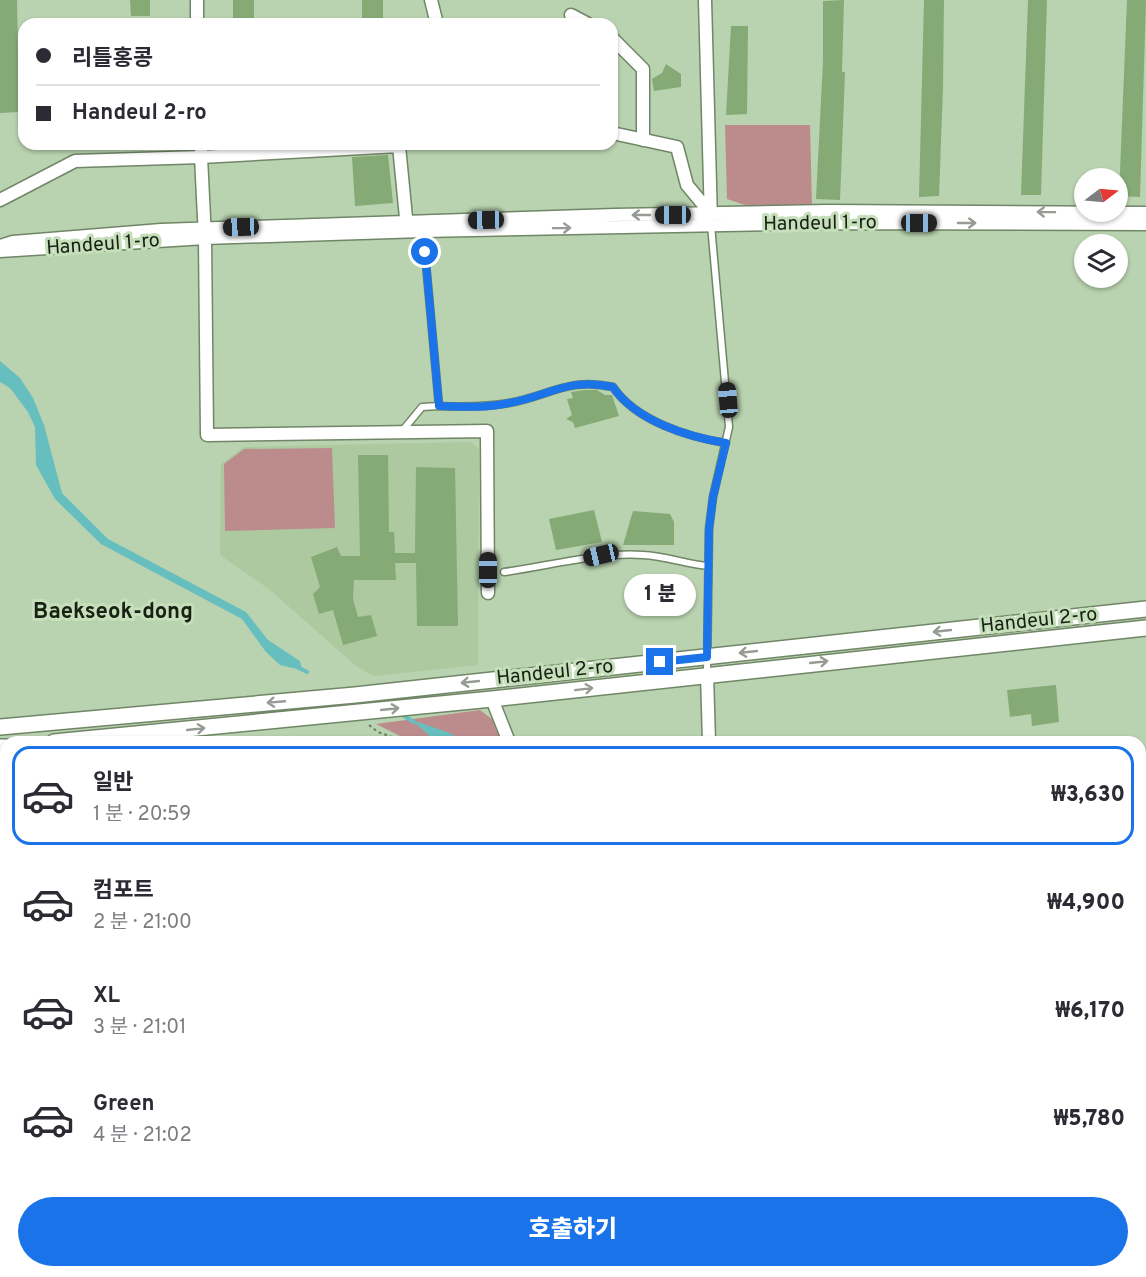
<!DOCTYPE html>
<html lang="ko">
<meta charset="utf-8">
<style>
body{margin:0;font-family:Overpass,"Noto Sans KR",sans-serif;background:#f2f2f3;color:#2b2b33;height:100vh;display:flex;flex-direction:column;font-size:22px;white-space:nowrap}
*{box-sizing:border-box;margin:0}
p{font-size:20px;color:#7c7c81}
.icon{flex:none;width:33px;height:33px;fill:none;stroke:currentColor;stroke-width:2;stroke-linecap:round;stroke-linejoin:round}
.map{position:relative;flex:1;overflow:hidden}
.panel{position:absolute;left:0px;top:736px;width:1146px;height:542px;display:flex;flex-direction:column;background:#fff;border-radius:18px 18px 0 0;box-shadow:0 2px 4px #0004}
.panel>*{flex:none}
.hud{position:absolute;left:18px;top:18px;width:600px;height:132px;border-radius:18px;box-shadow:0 2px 4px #0004;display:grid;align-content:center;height:132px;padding:0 18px;background:#fff}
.needle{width:39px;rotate:74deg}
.tools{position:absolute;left:1074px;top:168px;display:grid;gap:12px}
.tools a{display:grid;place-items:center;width:54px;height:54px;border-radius:50%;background:#fff;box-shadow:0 2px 4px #0004;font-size:30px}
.end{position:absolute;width:27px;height:27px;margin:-14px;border:8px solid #1a73e8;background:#fff;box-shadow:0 0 0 3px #fff}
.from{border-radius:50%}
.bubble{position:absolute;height:42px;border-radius:21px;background:#fff;box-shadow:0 2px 4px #0004;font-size:20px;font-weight:800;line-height:42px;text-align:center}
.car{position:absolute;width:18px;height:36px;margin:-18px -9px;border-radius:8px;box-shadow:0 0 4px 2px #0007;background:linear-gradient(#222 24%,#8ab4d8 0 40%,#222 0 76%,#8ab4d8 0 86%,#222 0)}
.hud b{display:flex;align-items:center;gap:21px;height:57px;font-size:22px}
.hud b+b{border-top:2px solid #e1e1e2}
.hud i{width:15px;height:15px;background:#2b2b33}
ul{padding:10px 0 0;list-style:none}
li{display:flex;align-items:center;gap:18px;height:99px;margin:0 12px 9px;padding:0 6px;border:3px solid transparent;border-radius:18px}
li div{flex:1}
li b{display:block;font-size:22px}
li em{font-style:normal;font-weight:800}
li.selected{border-color:#1a73e8}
li>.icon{width:54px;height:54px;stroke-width:1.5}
.button{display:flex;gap:12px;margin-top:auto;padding:12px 18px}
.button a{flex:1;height:69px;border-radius:36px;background:#1a73e8;color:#fff;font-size:24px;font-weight:800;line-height:69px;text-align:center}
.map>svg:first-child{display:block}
.built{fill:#acc9a0}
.green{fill:#bc8c8d}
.water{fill:#67bebf}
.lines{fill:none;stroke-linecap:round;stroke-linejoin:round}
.stream{stroke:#67bebf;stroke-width:4}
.building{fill:#85aa75}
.service-casing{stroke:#708666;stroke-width:9}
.minor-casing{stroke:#708666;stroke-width:15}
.tertiary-casing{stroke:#708666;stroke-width:18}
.secondary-casing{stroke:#708666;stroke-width:21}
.path{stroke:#6d7f66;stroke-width:2;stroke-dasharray:3 3;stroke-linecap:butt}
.service{stroke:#fff;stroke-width:6}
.minor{stroke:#fff;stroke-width:12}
.tertiary{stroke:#fff;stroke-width:15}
.secondary{stroke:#fff;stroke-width:18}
.oneway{stroke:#979b95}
.route{stroke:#1a73e8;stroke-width:8}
.labels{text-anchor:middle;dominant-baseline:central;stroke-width:6;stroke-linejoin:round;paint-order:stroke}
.street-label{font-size:20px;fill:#182114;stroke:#c6dfbb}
.quarter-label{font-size:22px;font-weight:bold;fill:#182114;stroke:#c6dfbb}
</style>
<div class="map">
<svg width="1146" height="1277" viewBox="0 0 1146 1277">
<rect width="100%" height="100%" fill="#b9d2af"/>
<path class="built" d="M471,442L479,449L478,665L374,676L356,666L269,589L220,555L221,464L244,447Z
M1146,1010V1163L1140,1165V1012Z"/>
<path class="green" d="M725,125H810L812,207L757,209L727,199Z
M332,448L335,528L225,531L224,464L244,449Z
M480,710L493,720L501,742H412L376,724Z"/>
<path class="water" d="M0,361L20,378L33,398L44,425L62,493L108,539L246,612L268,640L300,661L302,670L280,665L266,652L242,619L101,544L55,499L36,465L35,427L28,412L10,388L0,382Z
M412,720L447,732L467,742H436Z"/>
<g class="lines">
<path class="stream" d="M297,667L307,672
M404,716L414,722"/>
</g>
<path class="building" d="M0,0H17L19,112L0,113Z
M130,0H150V16H131Z
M233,0H254V24H233Z
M362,0H383V24H362Z
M844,0L842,72H845L840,200L816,199L823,61V1Z
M924,0H944L943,86L939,196L919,197Z
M1028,0H1047L1041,195H1021Z
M1127,0H1146L1140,197L1119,196Z
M731,26H748L747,114L726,115Z
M666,64L681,74V87L654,91L652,79L662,73Z
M388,155L393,203L355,206L352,157Z
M584,390H597L605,395H612L619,416L575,428L573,422L566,419L572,415L567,399L573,398L571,392Z
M358,455H388L389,532H394L395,553H415L416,467L455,468L458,626H417L416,563H395L396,580H354L353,599L358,617L371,615L377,636L343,645L333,610L319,614L313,594L320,587L311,557L337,547L341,556H360Z
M594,510L602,542L556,550L549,519Z
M633,511L670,514L674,522V545H623Z
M1056,685L1059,722L1032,726L1031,714L1010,717L1007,690Z"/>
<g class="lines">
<g class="service-casing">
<path id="service" d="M423,231L439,406C462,407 486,407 509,403C549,396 568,377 613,387C636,421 688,437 726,443
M403,430L422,407L439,406
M504,572C550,566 597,552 643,555C665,556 687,564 708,566
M707,674L709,529L713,497L729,427L711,225"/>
</g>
<g class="minor-casing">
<path id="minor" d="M197,0V24
M431,0L437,24
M705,0L711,221
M571,15L588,24
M612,38L643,69V140
M612,133L677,147L687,185L712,215
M201,144V157L399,146L407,228
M0,200L75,161L201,157L205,238L207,435L487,431L488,593
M0,246L13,242L161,230L615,215L828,211L1146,213
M0,251L205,238L423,231L829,223L1146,224
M707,674L709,742
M492,699L509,742
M1141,1181L1146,1199
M335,1272L337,1277
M834,1275L843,1272"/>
</g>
<g class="tertiary-casing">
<path id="tertiary" d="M0,727L355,695L1146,609
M54,742L492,699L1146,628
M0,747H6
M0,1178L6,1177"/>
</g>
<g class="secondary-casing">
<path id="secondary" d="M0,1005L6,1018
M0,1067L6,1079
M102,1272L104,1277
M133,1272L136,1277"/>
</g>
<path class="path" d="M369,725L378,732L406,742
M0,1152L5,1162H0
M0,1196L6,1195
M54,1272L56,1277
M767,1272L768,1277
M920,1272L922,1277"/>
<use href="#service" class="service"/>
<use href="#minor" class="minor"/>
<use href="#tertiary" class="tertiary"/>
<use href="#secondary" class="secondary"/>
</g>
<defs><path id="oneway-shaft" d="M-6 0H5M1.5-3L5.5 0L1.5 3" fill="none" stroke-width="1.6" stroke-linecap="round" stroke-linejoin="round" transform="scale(1.5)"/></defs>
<g class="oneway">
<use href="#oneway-shaft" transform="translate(1046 212) rotate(-179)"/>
<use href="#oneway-shaft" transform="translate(641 215) rotate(180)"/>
<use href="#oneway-shaft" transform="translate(967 223)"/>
<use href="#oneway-shaft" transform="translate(562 228) rotate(-1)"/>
<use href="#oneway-shaft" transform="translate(942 631) rotate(174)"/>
<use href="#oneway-shaft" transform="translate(748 652) rotate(174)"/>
<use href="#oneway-shaft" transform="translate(819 662) rotate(-6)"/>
<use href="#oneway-shaft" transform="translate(470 682) rotate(174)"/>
<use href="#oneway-shaft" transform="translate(584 689) rotate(-7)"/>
<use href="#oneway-shaft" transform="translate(276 702) rotate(175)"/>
<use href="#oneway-shaft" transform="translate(390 709) rotate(-6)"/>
<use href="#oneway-shaft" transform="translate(196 729) rotate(-6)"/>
</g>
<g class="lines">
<path class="route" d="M425,252L439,406C463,407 486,408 509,403C549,396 568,377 613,387C636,421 688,437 726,443L713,497L709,529L707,657L660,662"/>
</g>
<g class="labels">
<g class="street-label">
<text transform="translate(820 224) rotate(-1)">Handeul 1-ro</text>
<text transform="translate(103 245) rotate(-4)">Handeul 1-ro</text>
<text transform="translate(1039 621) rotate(-6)">Handeul 2-ro</text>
<text transform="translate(555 673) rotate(-6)">Handeul 2-ro</text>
</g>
<g class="quarter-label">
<text x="113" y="612">Baekseok-dong</text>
</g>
</g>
</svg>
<div class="tools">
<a><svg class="needle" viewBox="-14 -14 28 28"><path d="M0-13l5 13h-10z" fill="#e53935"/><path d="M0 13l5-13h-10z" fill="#7c7c81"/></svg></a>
<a><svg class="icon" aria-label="layers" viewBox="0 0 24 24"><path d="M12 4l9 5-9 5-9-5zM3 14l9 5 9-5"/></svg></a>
</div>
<i class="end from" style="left:425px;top:252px"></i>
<i class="end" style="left:660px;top:662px"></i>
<div class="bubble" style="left:624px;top:574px;width:72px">1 분</div>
<i class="car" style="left:673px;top:215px;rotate:270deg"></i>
<i class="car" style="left:486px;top:220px;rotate:269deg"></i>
<i class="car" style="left:919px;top:223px;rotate:90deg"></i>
<i class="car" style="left:241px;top:227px;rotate:268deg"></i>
<i class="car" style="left:728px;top:400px;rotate:355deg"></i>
<i class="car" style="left:601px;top:555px;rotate:257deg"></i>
<i class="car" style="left:488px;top:570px;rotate:0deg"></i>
<div class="hud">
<b><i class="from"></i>리틀홍콩</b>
<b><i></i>Handeul 2-ro</b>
</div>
<section class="panel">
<ul>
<li class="selected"><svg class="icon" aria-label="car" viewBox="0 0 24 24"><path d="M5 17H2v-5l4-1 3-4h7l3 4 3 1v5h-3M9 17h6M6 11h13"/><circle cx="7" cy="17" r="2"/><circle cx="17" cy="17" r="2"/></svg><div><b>일반</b><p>1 분 · 20:59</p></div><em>₩3,630</em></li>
<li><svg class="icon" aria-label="car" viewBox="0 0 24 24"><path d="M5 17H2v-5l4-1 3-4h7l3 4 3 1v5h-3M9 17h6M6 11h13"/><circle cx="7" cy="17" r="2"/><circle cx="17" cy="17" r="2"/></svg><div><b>컴포트</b><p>2 분 · 21:00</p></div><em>₩4,900</em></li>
<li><svg class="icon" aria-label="car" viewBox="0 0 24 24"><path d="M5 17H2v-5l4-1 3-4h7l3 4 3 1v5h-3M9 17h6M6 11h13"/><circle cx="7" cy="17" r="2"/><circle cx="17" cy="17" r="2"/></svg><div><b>XL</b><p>3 분 · 21:01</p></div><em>₩6,170</em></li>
<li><svg class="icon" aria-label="car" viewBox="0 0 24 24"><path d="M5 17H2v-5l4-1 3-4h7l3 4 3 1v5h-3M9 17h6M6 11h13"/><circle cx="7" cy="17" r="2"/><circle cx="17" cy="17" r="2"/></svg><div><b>Green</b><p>4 분 · 21:02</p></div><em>₩5,780</em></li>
</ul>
<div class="button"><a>호출하기</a></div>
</section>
</div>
